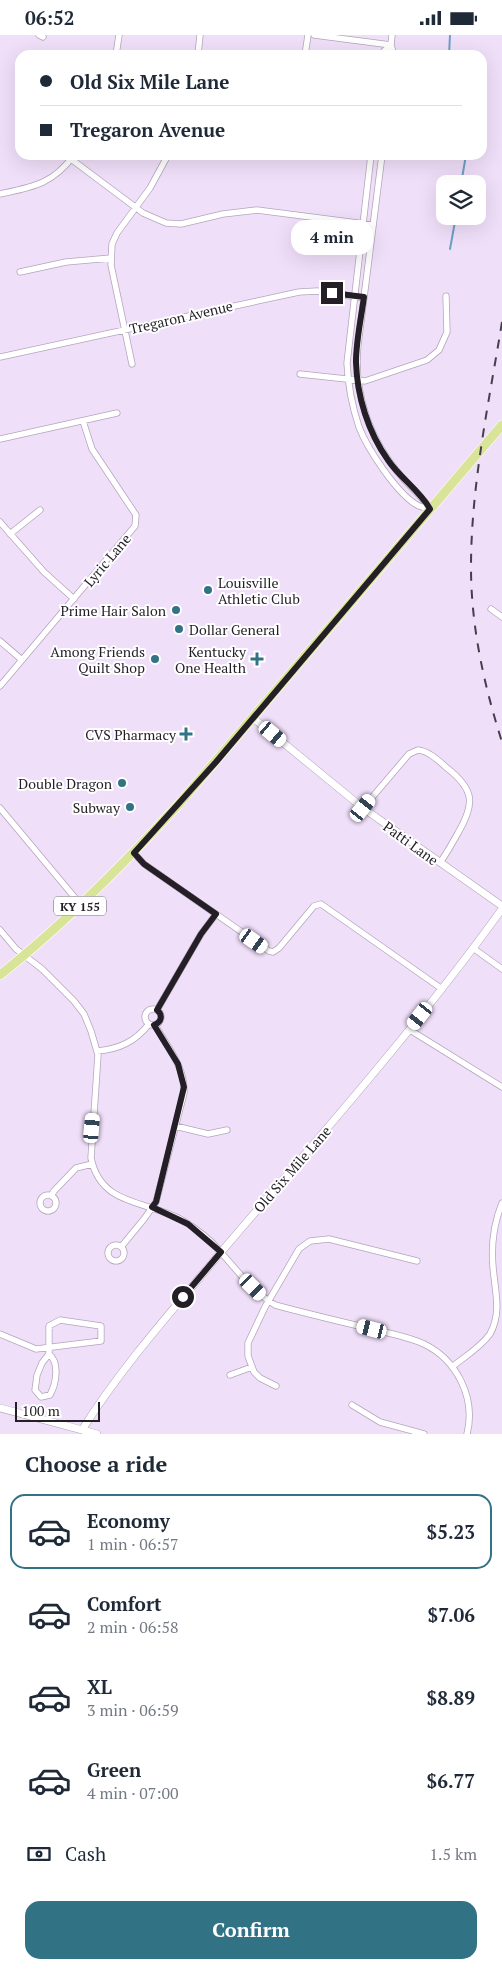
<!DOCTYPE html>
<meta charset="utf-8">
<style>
body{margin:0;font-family:"PT Serif",serif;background:#f2f2f3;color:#1f2937;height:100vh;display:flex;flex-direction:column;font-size:19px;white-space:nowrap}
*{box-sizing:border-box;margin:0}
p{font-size:16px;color:#747a83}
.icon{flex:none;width:28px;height:28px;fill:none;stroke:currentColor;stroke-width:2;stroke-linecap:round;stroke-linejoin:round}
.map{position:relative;height:1399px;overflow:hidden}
.sheet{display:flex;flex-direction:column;background:#fff;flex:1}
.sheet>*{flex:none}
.guide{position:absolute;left:15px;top:15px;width:472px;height:110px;border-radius:15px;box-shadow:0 5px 20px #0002;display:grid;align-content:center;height:110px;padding:0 25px;background:#fff}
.tools{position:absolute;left:436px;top:140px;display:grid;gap:10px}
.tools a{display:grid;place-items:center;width:50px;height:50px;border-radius:10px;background:#fff;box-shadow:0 5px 20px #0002;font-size:25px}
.scale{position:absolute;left:15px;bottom:12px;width:85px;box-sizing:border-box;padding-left:5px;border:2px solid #241e27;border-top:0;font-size:14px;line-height:18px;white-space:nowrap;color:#241e27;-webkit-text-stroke:4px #fff;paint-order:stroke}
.end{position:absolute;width:22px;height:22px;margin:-11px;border:6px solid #241e27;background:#fff;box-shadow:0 0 0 2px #fff}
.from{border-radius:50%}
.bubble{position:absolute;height:35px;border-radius:15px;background:#fff;box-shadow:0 5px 20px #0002;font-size:16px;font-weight:600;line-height:35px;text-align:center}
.car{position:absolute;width:15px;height:30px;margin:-15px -8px;border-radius:6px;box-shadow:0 0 4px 1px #0007;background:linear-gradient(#fff 24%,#345 0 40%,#fff 0 76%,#345 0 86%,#fff 0)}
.guide b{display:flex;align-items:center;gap:18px;height:48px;font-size:19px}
.guide b+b{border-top:1px solid #e0e1e3}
.guide i{width:12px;height:12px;background:#1f2937}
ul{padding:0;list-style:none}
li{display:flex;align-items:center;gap:15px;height:75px;margin:0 10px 8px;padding:0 15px;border:2px solid transparent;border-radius:15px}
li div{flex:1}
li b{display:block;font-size:19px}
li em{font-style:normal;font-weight:600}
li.selected{border-color:#317285}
li>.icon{width:45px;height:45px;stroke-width:1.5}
h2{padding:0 25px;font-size:22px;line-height:60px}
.pay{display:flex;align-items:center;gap:12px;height:55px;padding:0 25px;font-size:19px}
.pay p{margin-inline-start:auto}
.action{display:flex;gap:10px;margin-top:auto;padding:10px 25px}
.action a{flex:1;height:58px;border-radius:15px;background:#317285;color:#fff;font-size:20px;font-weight:600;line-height:58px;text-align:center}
.status{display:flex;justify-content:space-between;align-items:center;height:35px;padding:0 25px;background:#fff;direction:ltr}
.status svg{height:14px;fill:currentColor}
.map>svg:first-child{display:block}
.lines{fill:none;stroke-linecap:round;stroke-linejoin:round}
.stream{stroke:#6da0c5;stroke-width:2}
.minor-casing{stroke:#b4a4bc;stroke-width:7}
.tertiary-casing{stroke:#b4a4bc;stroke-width:8}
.primary-casing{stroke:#fff;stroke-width:10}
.minor{stroke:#fff;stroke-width:5.5}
.tertiary{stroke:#fff;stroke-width:7}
.primary{stroke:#d9e498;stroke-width:9}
.rail{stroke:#463e4a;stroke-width:2;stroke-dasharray:9 9;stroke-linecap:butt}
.route{stroke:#241e27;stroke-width:6}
.poi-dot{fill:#317285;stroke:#fff;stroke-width:2}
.labels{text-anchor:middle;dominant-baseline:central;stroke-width:4;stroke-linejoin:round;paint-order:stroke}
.shield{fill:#fff;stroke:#666268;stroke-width:1}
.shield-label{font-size:12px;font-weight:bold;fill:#241e27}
.street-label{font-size:14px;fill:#241e27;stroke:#fff}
.poi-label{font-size:14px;fill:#241e27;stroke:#fff;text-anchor:end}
</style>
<div class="status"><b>06:52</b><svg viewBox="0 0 49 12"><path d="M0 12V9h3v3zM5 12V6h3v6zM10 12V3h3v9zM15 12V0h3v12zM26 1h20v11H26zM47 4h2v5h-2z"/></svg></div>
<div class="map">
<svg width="502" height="1399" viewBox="0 0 502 1399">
<rect width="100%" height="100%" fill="#f0dff9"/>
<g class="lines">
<path class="stream" d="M449,20L450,0
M461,149L466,120
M450,214L456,181"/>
<g class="minor-casing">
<path id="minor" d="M39,0L43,2
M314,0L391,10
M391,10L394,20
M116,20L119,0
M198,20L200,0
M305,20L308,0
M384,20V16L391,10L392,0
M371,120L347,328C348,350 352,371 359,392C367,413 398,461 419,471C422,472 427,473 430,474
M382,120L358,310C353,358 370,406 402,442C411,453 422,461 430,474
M71,124L143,178L166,188L181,189L223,179L257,175L373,190
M0,159C33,152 53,149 74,120
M20,237L66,227L111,223
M0,322L299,257L317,256L364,263
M132,329L111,230L112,209L117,198L150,153L168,120
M300,339L365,346L427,325L439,315L447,297L446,261
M0,404L117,378
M0,487L44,537L74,564
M10,499L40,475
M491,574L502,582
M0,606L22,625
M0,651L135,491L136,480L92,414L83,386
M0,773L81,870
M363,773L409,719L418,715C429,716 439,726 447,733C475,755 475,769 458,798C452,809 446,819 440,828
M134,818L144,829L269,916L273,917L279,913L314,871L321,869L442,954
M0,895L16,914L42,934L74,966L84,979L91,996L98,1020L91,1123C101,1172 147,1165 182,1185C195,1193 209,1203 218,1214C235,1233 252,1256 275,1270C308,1279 342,1287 376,1295C392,1299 409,1302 424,1309C457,1325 476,1363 467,1399
M473,913L502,934
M145 982a8 8 0 1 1 16 0a8 8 0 1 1-16 0Z
M157,975L201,899L216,879
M410,995L502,1052
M97,1016C119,1014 135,1007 149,989
M175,1091L208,1099L227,1095
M40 1168a8 8 0 1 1 16 0a8 8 0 1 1-16 0Z
M51,1161L54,1156L76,1133L92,1129
M108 1218a8 8 0 1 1 16 0a8 8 0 1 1-16 0Z
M121,1212L144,1184L156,1167L184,1058C185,1031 167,1012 155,990
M0,1299L36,1314L101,1306V1291L60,1285L49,1291V1319L42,1328L37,1340L35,1355L41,1362L50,1360C56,1349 60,1328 49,1319
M452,1332C464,1322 480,1313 490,1299C502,1277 495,1257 493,1232C491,1210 494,1188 502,1168
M230,1340L252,1332
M276,1351L260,1343L254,1337L248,1321V1308L265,1272L299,1214L310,1206L329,1204L417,1226
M352,1370L380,1387L424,1399"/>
</g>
<g class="tertiary-casing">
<path id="tertiary" d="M253,683L363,773L502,871
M0,1373L97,1399
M82,1395C121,1333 170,1278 217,1222C314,1108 414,996 502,874"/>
</g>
<g class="primary-casing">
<path id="primary" d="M0,940C64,889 122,831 178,770L502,390"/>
</g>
<use href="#minor" class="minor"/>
<use href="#tertiary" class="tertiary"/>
<use href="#primary" class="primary"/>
<path class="rail" d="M502,287C489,367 471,450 471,532C471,592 484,650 502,707"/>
</g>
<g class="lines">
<path class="route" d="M183,1262L221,1217L188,1189L152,1172L156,1167L184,1052L178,1029L154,990C162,987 163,980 157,975L201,899L216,879L144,829L134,818L216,727L430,474C419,455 400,443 388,425C368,397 357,361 356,327C356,306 361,284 364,262L332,258"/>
</g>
<g class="poi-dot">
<circle cx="208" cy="555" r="5"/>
<circle cx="176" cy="575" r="5"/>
<circle cx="179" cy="594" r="5"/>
<circle cx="155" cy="624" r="5"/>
<path d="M254.5 616.5h5v5h5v5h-5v5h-5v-5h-5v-5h5z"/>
<path d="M183.5 691.5h5v5h5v5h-5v5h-5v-5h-5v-5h5z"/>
<circle cx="122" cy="748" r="5"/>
<circle cx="130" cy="772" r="5"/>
</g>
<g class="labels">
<rect class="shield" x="54" y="861.5" width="52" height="19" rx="4"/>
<g class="shield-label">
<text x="80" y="871">KY 155</text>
</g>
<g class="street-label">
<text transform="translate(181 282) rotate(-13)">Tregaron Avenue</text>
<text transform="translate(107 525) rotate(-50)">Lyric Lane</text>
<text transform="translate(411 808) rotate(36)">Patti Lane</text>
<text transform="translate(292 1134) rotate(-49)">Old Six Mile Lane</text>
</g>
<g class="poi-label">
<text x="218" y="547" text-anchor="start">Louisville<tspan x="218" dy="16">Athletic Club</tspan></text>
<text x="166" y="575">Prime Hair Salon</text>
<text x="189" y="594" text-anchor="start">Dollar General</text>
<text x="145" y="616">Among Friends<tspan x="145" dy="16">Quilt Shop</tspan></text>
<text x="246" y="616">Kentucky<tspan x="246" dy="16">One Health</tspan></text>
<text x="176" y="699">CVS Pharmacy</text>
<text x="112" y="748">Double Dragon</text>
<text x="120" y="772">Subway</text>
</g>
</g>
</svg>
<div class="tools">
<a><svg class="icon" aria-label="layers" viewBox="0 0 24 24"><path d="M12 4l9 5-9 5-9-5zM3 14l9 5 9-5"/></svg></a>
</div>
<div class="scale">100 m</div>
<i class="end from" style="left:183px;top:1262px"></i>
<i class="end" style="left:332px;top:258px"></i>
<div class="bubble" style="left:291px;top:185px;width:82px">4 min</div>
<i class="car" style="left:273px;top:699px;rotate:130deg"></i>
<i class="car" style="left:363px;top:773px;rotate:39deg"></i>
<i class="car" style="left:254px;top:906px;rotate:125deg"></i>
<i class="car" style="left:420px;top:981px;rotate:218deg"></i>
<i class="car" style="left:92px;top:1093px;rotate:5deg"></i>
<i class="car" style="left:253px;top:1252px;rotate:135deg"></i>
<i class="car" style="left:372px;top:1294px;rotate:284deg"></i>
<div class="guide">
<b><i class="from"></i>Old Six Mile Lane</b>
<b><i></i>Tregaron Avenue</b>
</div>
</div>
<section class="sheet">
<h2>Choose a ride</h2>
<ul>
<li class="selected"><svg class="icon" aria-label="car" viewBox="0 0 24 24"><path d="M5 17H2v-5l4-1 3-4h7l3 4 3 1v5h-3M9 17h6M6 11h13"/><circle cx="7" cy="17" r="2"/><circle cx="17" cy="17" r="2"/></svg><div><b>Economy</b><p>1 min · 06:57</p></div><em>$5.23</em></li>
<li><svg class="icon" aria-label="car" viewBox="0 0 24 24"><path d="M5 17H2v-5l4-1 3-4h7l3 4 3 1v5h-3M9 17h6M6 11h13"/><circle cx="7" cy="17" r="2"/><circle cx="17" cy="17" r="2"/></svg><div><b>Comfort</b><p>2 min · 06:58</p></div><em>$7.06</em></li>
<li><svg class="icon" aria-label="car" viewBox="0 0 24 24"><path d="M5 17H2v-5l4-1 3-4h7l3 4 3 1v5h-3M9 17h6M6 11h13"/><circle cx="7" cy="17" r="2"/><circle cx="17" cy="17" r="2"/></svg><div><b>XL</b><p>3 min · 06:59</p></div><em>$8.89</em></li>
<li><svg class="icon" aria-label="car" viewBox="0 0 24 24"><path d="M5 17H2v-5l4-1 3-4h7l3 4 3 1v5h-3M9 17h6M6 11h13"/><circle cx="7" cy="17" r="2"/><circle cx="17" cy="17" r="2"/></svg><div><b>Green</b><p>4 min · 07:00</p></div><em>$6.77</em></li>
</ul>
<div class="pay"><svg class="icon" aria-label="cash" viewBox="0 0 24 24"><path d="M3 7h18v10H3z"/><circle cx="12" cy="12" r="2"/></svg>Cash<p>1.5 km</p></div>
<div class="action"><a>Confirm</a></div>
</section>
